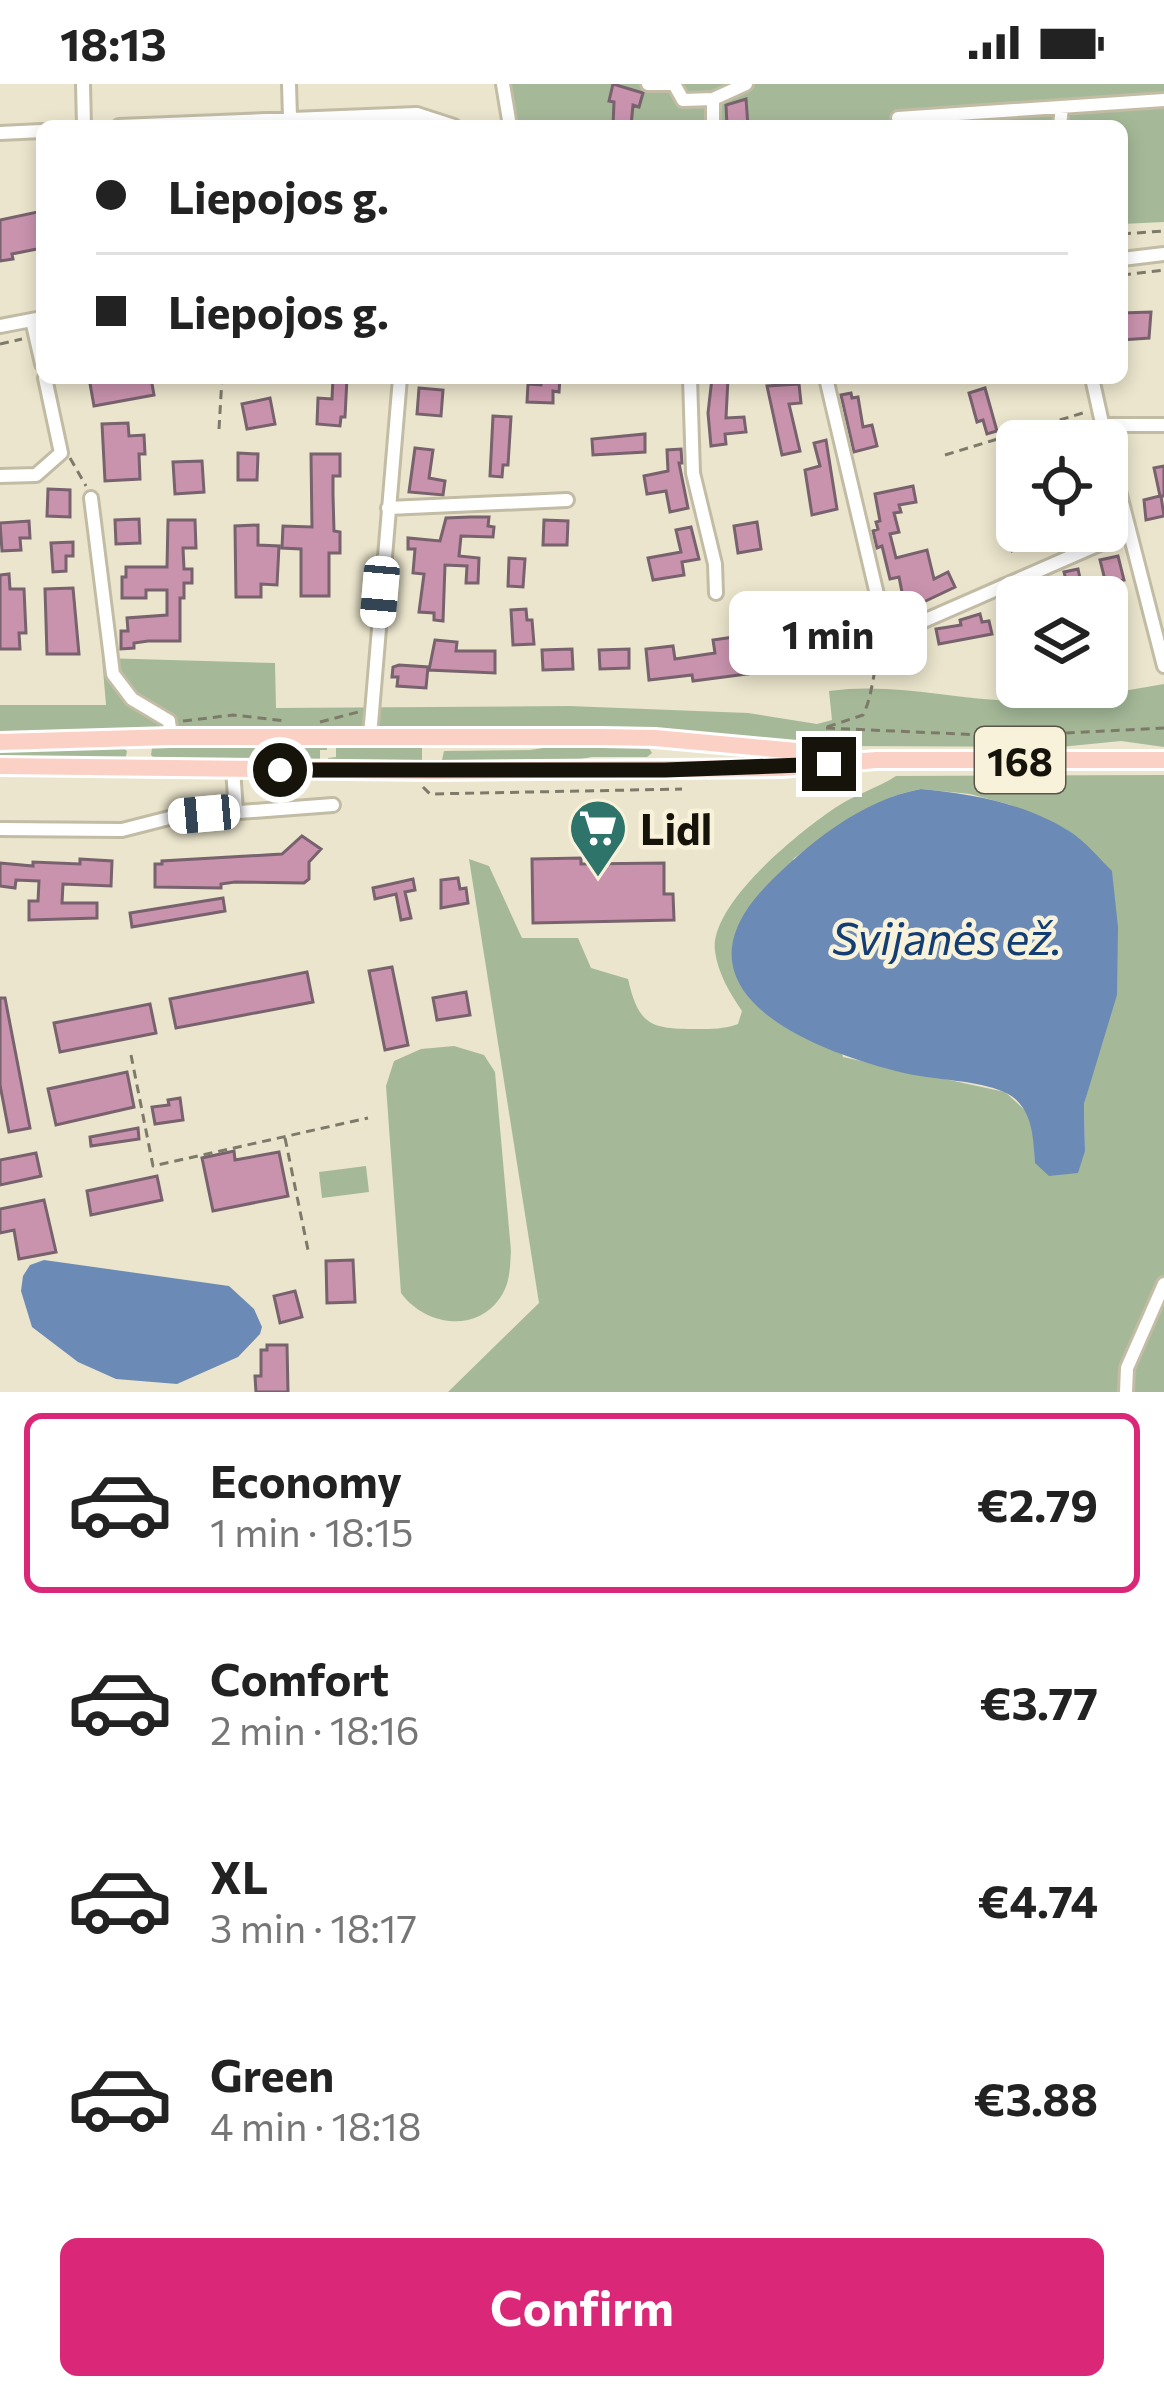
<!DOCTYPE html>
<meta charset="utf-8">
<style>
body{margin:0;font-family:Commissioner,sans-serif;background:#f6f6f6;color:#222;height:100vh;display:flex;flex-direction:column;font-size:45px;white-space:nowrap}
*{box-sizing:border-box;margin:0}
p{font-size:39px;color:#767676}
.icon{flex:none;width:66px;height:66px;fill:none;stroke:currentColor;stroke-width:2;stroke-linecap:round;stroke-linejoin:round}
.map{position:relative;height:1308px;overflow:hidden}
.details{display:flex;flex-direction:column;background:#fff;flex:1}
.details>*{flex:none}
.hud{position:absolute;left:36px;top:36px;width:1092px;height:264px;border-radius:18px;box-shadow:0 6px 18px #0003;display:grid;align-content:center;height:264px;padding:0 60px;background:#fff}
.controls{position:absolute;left:996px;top:336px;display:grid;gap:24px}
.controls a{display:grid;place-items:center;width:132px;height:132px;border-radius:18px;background:#fff;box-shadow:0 6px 18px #0003;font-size:60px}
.end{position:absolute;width:54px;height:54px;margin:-27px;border:15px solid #16130b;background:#fff;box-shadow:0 0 0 6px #fff}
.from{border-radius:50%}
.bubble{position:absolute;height:84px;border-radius:18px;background:#fff;box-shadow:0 6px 18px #0003;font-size:39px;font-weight:700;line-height:84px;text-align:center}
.car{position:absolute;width:36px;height:72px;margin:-36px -18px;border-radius:15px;box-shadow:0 0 9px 3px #0007;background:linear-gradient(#fff 24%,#345 0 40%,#fff 0 76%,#345 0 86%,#fff 0)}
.hud b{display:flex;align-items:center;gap:42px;height:114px;font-size:45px}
.hud b+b{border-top:3px solid #e0e0e0}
.hud i{width:30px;height:30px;background:#222}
ul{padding:21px 0 0;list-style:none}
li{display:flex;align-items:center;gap:36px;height:180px;margin:0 24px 18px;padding:0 36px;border:6px solid transparent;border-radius:18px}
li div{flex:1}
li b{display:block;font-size:45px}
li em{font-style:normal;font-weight:700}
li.active{border-color:#db2777}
li>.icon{width:108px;height:108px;stroke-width:1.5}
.cta{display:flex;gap:24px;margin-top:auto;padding:24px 60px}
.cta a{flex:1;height:138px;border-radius:18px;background:#db2777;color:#fff;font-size:48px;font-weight:700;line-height:138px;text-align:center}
.status{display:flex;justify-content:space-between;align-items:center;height:84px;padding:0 60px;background:#fff;direction:ltr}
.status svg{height:33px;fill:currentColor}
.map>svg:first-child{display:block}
.green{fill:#a5b998;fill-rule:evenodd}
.water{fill:#6b8bb6}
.building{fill:#c993ae;stroke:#77626d;stroke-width:3}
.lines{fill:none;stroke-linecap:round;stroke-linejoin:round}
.minor-casing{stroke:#c2bca5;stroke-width:18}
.major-casing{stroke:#fff;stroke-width:22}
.path{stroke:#7e7a6a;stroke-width:3;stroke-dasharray:9 6;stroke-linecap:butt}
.minor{stroke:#fff;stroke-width:12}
.major{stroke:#fcd1c5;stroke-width:16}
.route{stroke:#16130b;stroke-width:15}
.labels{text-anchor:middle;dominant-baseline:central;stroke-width:9;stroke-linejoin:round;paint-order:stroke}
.shield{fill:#f9f2da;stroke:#5a5649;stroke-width:3}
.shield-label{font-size:39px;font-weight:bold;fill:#16130b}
.poi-label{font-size:42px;font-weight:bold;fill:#16130b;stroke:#f9f2da;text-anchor:start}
.water-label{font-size:45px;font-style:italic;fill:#133e75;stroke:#f9f2da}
</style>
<div class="status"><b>18:13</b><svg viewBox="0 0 49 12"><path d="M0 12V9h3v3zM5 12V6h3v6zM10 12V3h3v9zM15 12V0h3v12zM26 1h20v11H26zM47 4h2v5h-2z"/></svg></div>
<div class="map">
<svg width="1164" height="1308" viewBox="0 0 1164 1308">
<rect width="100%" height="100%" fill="#ebe5cd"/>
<path class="green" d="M504,0H1164V138L1122,140V42H517Z
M102,574L275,579L276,624L569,622L748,629L817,640L832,636L829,607C892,598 952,615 1015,617C1064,618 1116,608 1164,600V663L1121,657L1060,663L843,662L648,646L166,643L0,652V621H106Z
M158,660H327V666H320V679L158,678L151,671L152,664Z
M336,660H422V679H328V674L336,673Z
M563,661H647L652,669L647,673H592L553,680L446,679L442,676L444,667L530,666Z
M121,662L127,667L125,677L0,676V666Z
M1164,691V1308H448L539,1219L469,775L489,782L522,854H578L591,884L628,895C639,943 652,945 698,945C712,945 724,945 738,940L742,927C730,909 718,890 715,867C709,820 801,746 838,722C856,710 878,704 896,692ZM921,705L970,710L1011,721L1097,971L1084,1020L1085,1067L1035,1079L1033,1042L1027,1028L1005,1008L843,973L793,775C834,746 870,714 921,705Z
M454,962L484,971L495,988L511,1167C510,1184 510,1200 500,1214C475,1250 424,1241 401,1209L386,1002L394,977L421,965Z
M366,1082L369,1108L322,1114L319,1088Z"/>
<path class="water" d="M921,705C972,710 1024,719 1069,747C1085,757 1099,774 1112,787L1118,843L1117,911L1084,1020L1085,1067L1078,1089L1049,1092L1035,1079C1033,1052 1033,1021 1004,1008C978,996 933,996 904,989C816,968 662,909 767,801C809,759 861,716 921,705Z
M44,1176L229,1202L254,1225L262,1243L260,1250L238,1273L177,1300L116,1295L78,1278L32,1243L21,1207L23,1192L30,1181Z"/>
<path class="building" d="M613,0L643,9L639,23L633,21L631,42H613L614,18L609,17Z
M746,15L748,42H727L726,21Z
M42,127V164L12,170L13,175L0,177V136Z
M1151,228L1149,254L1122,256V229Z
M89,294H151L154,311L94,322Z
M333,294H347L345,333H341L340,342L317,340L318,314L332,315Z
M542,294H560L559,308L553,307V319L527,318L528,300L541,301Z
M712,294H728L726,334L744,333L746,348L725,350L726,360L711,362L708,329Z
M799,300L801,319L789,320L800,367L782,371L767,302Z
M419,304L443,306L441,332L417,330Z
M985,304L997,347L987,350L983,336L977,338L969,309Z
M851,309L852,314L858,313L863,343L872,341L877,362L854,368L841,311Z
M270,314L275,340L247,345L242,320Z
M493,332L511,333L508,381H503L502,393L490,392Z
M128,339L129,352L144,351L145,370H139L140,395L105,397L102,340Z
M645,350V368L593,371L592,355Z
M826,356L837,425L812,431L805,386L820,382L814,359Z
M415,364L433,366L429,394L445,397L443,411L409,408Z
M681,365L682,379H679L688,424L670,428L666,407L647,410L644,392L668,387L667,366Z
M238,369L258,370L257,396H238Z
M311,370H340V392H333V411L334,447L340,448V469H329V512H301V465L282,464L283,442L312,443Z
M202,377L204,408L175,410L173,378Z
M1164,382V412H1161L1164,432L1146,436L1144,416L1160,412L1154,384Z
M913,402L916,418L899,421L901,428L894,429L899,448L890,450L896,474L927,466L934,495L948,488L955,503L911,524L907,510L903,513L899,493L890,495L882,462L877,464L873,447L878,445L876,438L880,437L875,410Z
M48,405L70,406V433L47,432Z
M470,433H489L488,442L494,443L493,453L461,452L459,472L479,474L478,499H466L467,482L445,481L443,537L434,536V529L419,528L424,490L413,489L415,465H408V454L440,457L446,434Z
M139,435L140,459L116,460L115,436Z
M1017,435V447H1030L1035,460L1012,467L1003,440Z
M168,436H195L196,464H183L184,485H192V499H184V514H180V557H148L134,559V564L121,565V547H128L127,534L167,531V506H146V514H122V493H126V483H167Z
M544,436L568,437L567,461H543Z
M29,437L30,454H20L21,466L2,467L0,439Z
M757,438L761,465L738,469L734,442Z
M258,441V461L279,462L277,501L261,500V513H236L235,442Z
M691,443L699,475L682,478L684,491L653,496L648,474L681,468L676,446Z
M73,458V472H66V487L53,488L51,459Z
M1118,472L1124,496L1106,500L1100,476Z
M509,474L525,475L523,503L508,502Z
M1078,485L1084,513H1060L1058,501L1067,500L1064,488Z
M9,490L10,505H24L26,549H19L20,565H0V491Z
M73,504L79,570H47L45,505Z
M526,525L527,536H532L534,560L513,561L511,526Z
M980,530L982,538L989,537L992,550L939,560L936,545L961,541L960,536Z
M762,549L767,558L788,556L789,568L814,564L816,581L693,597L692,591L649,596L646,565L673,562L675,575L715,569L713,556Z
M435,556L457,558L456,567H495V589L429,586Z
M572,565L573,585L543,586L542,566Z
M629,565V584L600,585L599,566Z
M399,581L428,583L426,604L397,602L398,593H392L393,583Z
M302,752L321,765L309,778V795L304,799L235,798L221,800V804L155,803V780H162V777L282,770Z
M581,774V780L664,779V810H673L674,836L533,839L532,775Z
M80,775L112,777L111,802L63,800L62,819H97V834L29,836V817H38L39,797L16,796L15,804L0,802V779L33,782V778L80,780Z
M458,794L460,805L466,804L468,819L441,824V796Z
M413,795L415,806L405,808L411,834L401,836L396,810L375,815L373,804Z
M223,814L225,827L132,843L130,829Z
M392,883L408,961L385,966L369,887Z
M307,888L313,918L176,944L170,915Z
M466,908L470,931L437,936L433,914Z
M0,914H5L30,1044L9,1048L0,1001Z
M150,920L156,949L60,968L54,939Z
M127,988L134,1023L56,1041L48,1005Z
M180,1014L183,1036L155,1040L152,1023L169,1021L168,1016Z
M138,1044L139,1055L91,1062L90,1053Z
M234,1067L235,1076L279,1068L288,1112L213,1127L202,1074Z
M36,1069L41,1092L0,1101V1076Z
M157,1092L162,1116L91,1131L87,1107Z
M44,1116L56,1168L19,1175L14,1146L0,1149V1125Z
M353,1176L355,1218L327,1219L326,1177Z
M295,1207L302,1233L280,1239L274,1212Z
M267,1261H287L288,1308H256L255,1292H261V1266H267Z"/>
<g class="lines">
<g class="minor-casing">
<path id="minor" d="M83,0L84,42
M289,0L290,33
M503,0L510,42
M648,0H674
M674,0L683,16L713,15V42
M713,15L746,0
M898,34L1164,16
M119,42L417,30L454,42
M1060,42L1062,23
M0,49L42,47
M1122,175L1164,170
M32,236L42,280
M0,242L42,234
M690,294L693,389L715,480L716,509
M826,294L887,553L1127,448
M1092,294L1106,357
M1103,341H1164
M1107,360L1164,582
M0,392L36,391L61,369L45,294
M91,414L113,590L132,615L169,637L171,653
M388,424L567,416
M370,652L400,294
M233,685L236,727
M0,745L122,746L173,733L333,721
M1126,1308L1127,1284L1164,1200"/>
</g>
<g class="major-casing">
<path id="major" d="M0,658L171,653H602L655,654L839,671
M0,682L434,687L782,684L876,676H1164"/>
</g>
<path class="path" d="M1122,150L1164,147
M1122,191L1164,186
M0,260L22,255
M219,345L222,294
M945,371L1086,328
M70,374L86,402
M183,637L233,631L286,637
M320,638L362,627
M827,643L863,631C874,609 872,585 882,563
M826,644L1005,652L1164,644
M423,703L430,710L682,705
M131,971L153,1082L368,1034
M285,1054L308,1166"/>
<use href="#minor" class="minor"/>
<use href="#major" class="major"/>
</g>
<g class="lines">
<path class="route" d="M280,686H665L829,680"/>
</g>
<defs>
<g id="supermarket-pin" transform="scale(3)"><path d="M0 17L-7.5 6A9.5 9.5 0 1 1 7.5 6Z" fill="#2e746a" stroke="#f9f2da"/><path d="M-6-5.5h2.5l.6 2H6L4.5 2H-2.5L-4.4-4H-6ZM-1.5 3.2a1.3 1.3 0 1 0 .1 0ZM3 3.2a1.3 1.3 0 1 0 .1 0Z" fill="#fff"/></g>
</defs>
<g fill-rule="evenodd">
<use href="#supermarket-pin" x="598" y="744"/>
</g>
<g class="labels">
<rect class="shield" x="975" y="643" width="90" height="66" rx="9"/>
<g class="shield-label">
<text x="1020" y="676">168</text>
</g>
<g class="poi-label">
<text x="640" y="744">Lidl</text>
</g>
<g class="water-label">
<text x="947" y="852">Svijanės ež.</text>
</g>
</g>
</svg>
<div class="controls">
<a><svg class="icon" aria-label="locate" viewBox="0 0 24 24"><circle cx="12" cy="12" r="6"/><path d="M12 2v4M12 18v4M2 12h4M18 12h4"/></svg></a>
<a><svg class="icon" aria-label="layers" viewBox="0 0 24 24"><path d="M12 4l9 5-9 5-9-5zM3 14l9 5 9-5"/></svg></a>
</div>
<i class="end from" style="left:280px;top:686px"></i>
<i class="end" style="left:829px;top:680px"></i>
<div class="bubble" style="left:729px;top:507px;width:198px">1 min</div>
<i class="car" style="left:380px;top:508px;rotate:185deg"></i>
<i class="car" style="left:204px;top:730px;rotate:265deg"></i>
<div class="hud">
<b><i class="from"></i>Liepojos g.</b>
<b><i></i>Liepojos g.</b>
</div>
</div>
<section class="details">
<ul>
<li class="active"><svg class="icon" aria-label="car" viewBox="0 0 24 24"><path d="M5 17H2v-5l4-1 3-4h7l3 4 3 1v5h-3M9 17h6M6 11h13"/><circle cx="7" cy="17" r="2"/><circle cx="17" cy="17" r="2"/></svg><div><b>Economy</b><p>1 min · 18:15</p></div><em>€2.79</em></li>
<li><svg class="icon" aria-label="car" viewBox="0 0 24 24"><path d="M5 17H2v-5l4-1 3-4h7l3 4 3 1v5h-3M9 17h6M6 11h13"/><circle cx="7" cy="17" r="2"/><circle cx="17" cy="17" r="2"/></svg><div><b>Comfort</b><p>2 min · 18:16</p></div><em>€3.77</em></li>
<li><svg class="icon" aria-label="car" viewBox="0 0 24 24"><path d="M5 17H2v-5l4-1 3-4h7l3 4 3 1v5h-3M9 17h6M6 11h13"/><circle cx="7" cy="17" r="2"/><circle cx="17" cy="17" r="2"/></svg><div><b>XL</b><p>3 min · 18:17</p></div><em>€4.74</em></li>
<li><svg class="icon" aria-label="car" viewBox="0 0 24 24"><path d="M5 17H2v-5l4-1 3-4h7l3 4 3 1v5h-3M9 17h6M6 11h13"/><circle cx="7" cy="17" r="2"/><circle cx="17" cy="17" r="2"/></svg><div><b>Green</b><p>4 min · 18:18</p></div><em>€3.88</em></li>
</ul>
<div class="cta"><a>Confirm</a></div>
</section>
